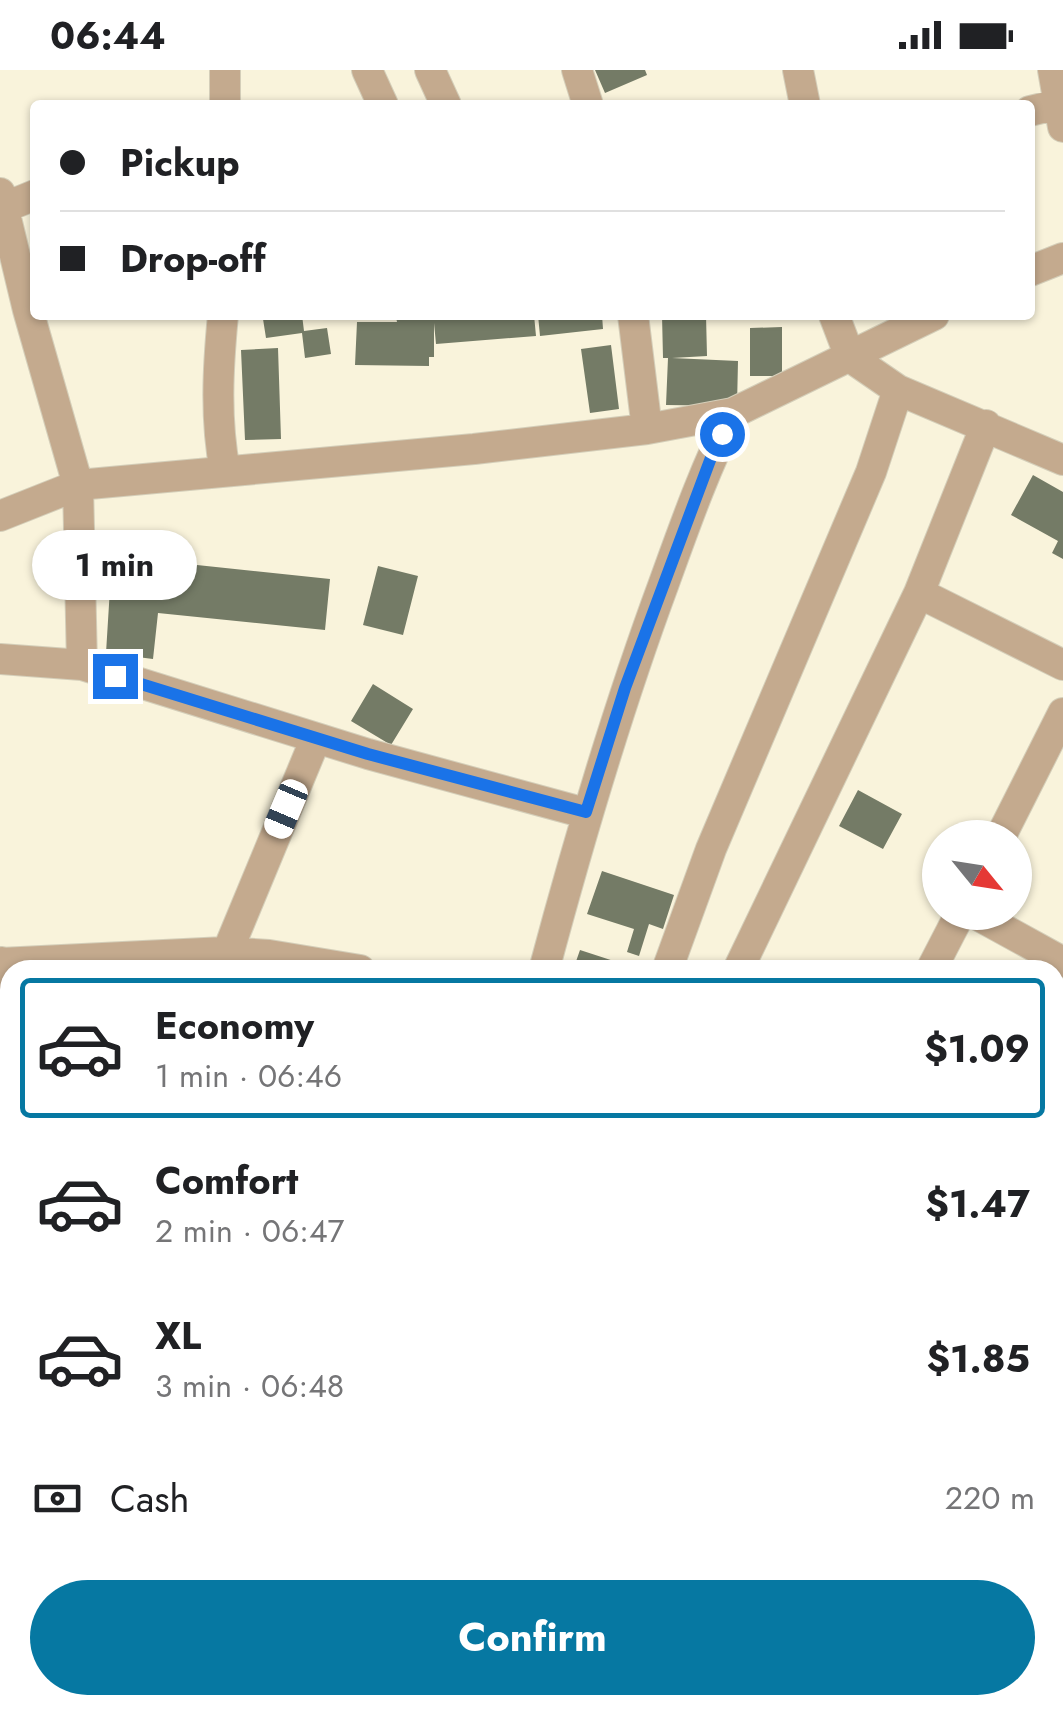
<!DOCTYPE html>
<meta charset="utf-8">
<style>
body{margin:0;font-family:Jost,sans-serif;background:#f6f6f6;color:#202124;height:100vh;display:flex;flex-direction:column;font-size:38px;white-space:nowrap}
*{box-sizing:border-box;margin:0}
p{font-size:32px;color:#757577}
.icon{flex:none;width:55px;height:55px;fill:none;stroke:currentColor;stroke-width:2;stroke-linecap:round;stroke-linejoin:round}
.map{position:relative;flex:1;overflow:hidden}
.side{position:absolute;left:0px;top:890px;width:1065px;height:755px;display:flex;flex-direction:column;background:#fff;border-radius:30px 30px 0 0;box-shadow:0 2px 8px #0004}
.side>*{flex:none}
.hud{position:absolute;left:30px;top:30px;width:1005px;height:220px;border-radius:10px;box-shadow:0 2px 8px #0004;display:grid;align-content:center;height:220px;padding:0 30px;background:#fff}
.needle{width:65px;rotate:120deg}
.buttons{position:absolute;left:922px;top:750px;display:grid;gap:20px}
.buttons a{display:grid;place-items:center;width:110px;height:110px;border-radius:50%;background:#fff;box-shadow:0 2px 8px #0004;font-size:50px}
.end{position:absolute;width:45px;height:45px;margin:-22px;border:12px solid #1a73e8;background:#fff;box-shadow:0 0 0 5px #fff}
.from{border-radius:50%}
.bubble{position:absolute;height:70px;border-radius:35px;background:#fff;box-shadow:0 2px 8px #0004;font-size:32px;font-weight:700;line-height:70px;text-align:center}
.car{position:absolute;width:30px;height:60px;margin:-30px -15px;border-radius:12px;box-shadow:0 0 8px 2px #0007;background:linear-gradient(#fff 24%,#345 0 40%,#fff 0 76%,#345 0 86%,#fff 0)}
.hud b{display:flex;align-items:center;gap:35px;height:95px;font-size:38px}
.hud b+b{border-top:2px solid #e0e0e0}
.hud i{width:25px;height:25px;background:#202124}
ul{padding:18px 0 0;list-style:none}
li{display:flex;align-items:center;gap:30px;height:140px;margin:0 20px 15px;padding:0 10px;border:5px solid transparent;border-radius:10px}
li div{flex:1}
li b{display:block;font-size:38px}
li em{font-style:normal;font-weight:700}
li.current{border-color:#0678a2}
li>.icon{width:90px;height:90px;stroke-width:1.5}
.pay{display:flex;align-items:center;gap:25px;height:110px;padding:0 30px;font-size:38px}
.pay p{margin-inline-start:auto}
.primary-button{display:flex;gap:20px;margin-top:auto;padding:20px 30px}
.primary-button a{flex:1;height:115px;border-radius:60px;background:#0678a2;color:#fff;font-size:40px;font-weight:700;line-height:115px;text-align:center}
.status{display:flex;justify-content:space-between;align-items:center;height:70px;padding:0 50px;background:#fff;direction:ltr}
.status svg{height:28px;fill:currentColor}
.map>svg:first-child{display:block}
.building{fill:#747b66}
.lines{fill:none;stroke-linecap:round;stroke-linejoin:round}
.minor-casing{stroke:#d4ceb9;stroke-width:32}
.minor{stroke:#c4aa8e;stroke-width:30}
.route{stroke:#1a73e8;stroke-width:12}
</style>
<div class="status"><b>06:44</b><svg viewBox="0 0 49 12"><path d="M0 12V9h3v3zM5 12V6h3v6zM10 12V3h3v9zM15 12V0h3v12zM26 1h20v11H26zM47 4h2v5h-2z"/></svg></div>
<div class="map">
<svg width="1063" height="1645" viewBox="0 0 1063 1645">
<rect width="100%" height="100%" fill="#f9f3db"/>
<path class="building" d="M595,0H645L647,5L605,23Z
M302,245L304,261L327,258L331,284L305,288L302,263L266,268L263,249Z
M434,245H534L536,266L436,274L434,253V287H429V296L355,295L357,252H397L396,247L435,248Z
M538,245H602L603,259L540,266Z
M662,245H706L707,286L672,288L738,291L737,336L666,335L668,288H663Z
M782,257V306H750V258Z
M611,275L619,339L590,343L581,279Z
M278,278L281,369L245,370L241,280Z
M1033,405L1063,422V489L1052,483L1058,471L1011,445Z
M112,486L330,509L325,560L158,543L153,589L106,583Z
M378,496L418,506L403,565L363,555Z
M373,614L413,639L391,675L351,651Z
M858,720L902,744L883,779L839,756Z
M602,801L674,825L663,859L649,854L639,886L627,882L634,859L587,844Z
M580,880L623,894L621,900H573Z
M1055,1061L1063,1066L1062,1225L1055,1222Z
M0,1587L10,1588V1635H14L13,1645H0Z
M221,1635H301L302,1645H222Z
M398,1635H437V1645H398Z"/>
<g class="lines">
<g class="minor-casing">
<path id="minor" d="M367,0L383,35
M430,0L446,35
M577,0L588,35
M798,0L805,35
M1053,0L1063,57
M225,35V0
M1030,41L1059,34
M0,123L28,240L78,415L82,595
M3,138L35,125
M1030,201L1063,188
M223,245C218,297 215,349 225,401
M633,245L647,359
M834,245L850,287L898,320L1063,390
M0,446L78,415L474,379L647,359L733,343L934,245
M919,523L1063,595
M0,589L82,595L368,684L585,743
M1000,768L1063,643
M972,842L1063,892
M2,892L10,933
M0,893L225,882L269,885L360,900
M221,897L316,668
M544,900C579,769 617,640 664,513C685,455 705,398 733,343
M667,900L711,779L871,402L898,320
M738,900L919,523L986,355
M931,900L961,842
M1055,1032L1063,1037
M0,1047L10,963
M0,1202L10,1218
M0,1437H10
M1055,1510L1063,1515
M0,1562L10,1561
M536,1635L552,1645
M799,1635L814,1645
M379,1645V1635
M632,1645L649,1635"/>
</g>
<use href="#minor" class="minor"/>
</g>
<g class="lines">
<path class="route" d="M115,606L368,684L586,742L625,618L712,385L722,364"/>
</g>
</svg>
<div class="buttons">
<a><svg class="needle" viewBox="-14 -14 28 28"><path d="M0-13l5 13h-10z" fill="#e53935"/><path d="M0 13l5-13h-10z" fill="#757577"/></svg></a>
</div>
<i class="end from" style="left:722px;top:364px"></i>
<i class="end" style="left:115px;top:606px"></i>
<div class="bubble" style="left:32px;top:460px;width:165px">1 min</div>
<i class="car" style="left:286px;top:739px;rotate:203deg"></i>
<div class="hud">
<b><i class="from"></i>Pickup</b>
<b><i></i>Drop-off</b>
</div>
<section class="side">
<ul>
<li class="current"><svg class="icon" aria-label="car" viewBox="0 0 24 24"><path d="M5 17H2v-5l4-1 3-4h7l3 4 3 1v5h-3M9 17h6M6 11h13"/><circle cx="7" cy="17" r="2"/><circle cx="17" cy="17" r="2"/></svg><div><b>Economy</b><p>1 min · 06:46</p></div><em>$1.09</em></li>
<li><svg class="icon" aria-label="car" viewBox="0 0 24 24"><path d="M5 17H2v-5l4-1 3-4h7l3 4 3 1v5h-3M9 17h6M6 11h13"/><circle cx="7" cy="17" r="2"/><circle cx="17" cy="17" r="2"/></svg><div><b>Comfort</b><p>2 min · 06:47</p></div><em>$1.47</em></li>
<li><svg class="icon" aria-label="car" viewBox="0 0 24 24"><path d="M5 17H2v-5l4-1 3-4h7l3 4 3 1v5h-3M9 17h6M6 11h13"/><circle cx="7" cy="17" r="2"/><circle cx="17" cy="17" r="2"/></svg><div><b>XL</b><p>3 min · 06:48</p></div><em>$1.85</em></li>
</ul>
<div class="pay"><svg class="icon" aria-label="cash" viewBox="0 0 24 24"><path d="M3 7h18v10H3z"/><circle cx="12" cy="12" r="2"/></svg>Cash<p>220 m</p></div>
<div class="primary-button"><a>Confirm</a></div>
</section>
</div>
